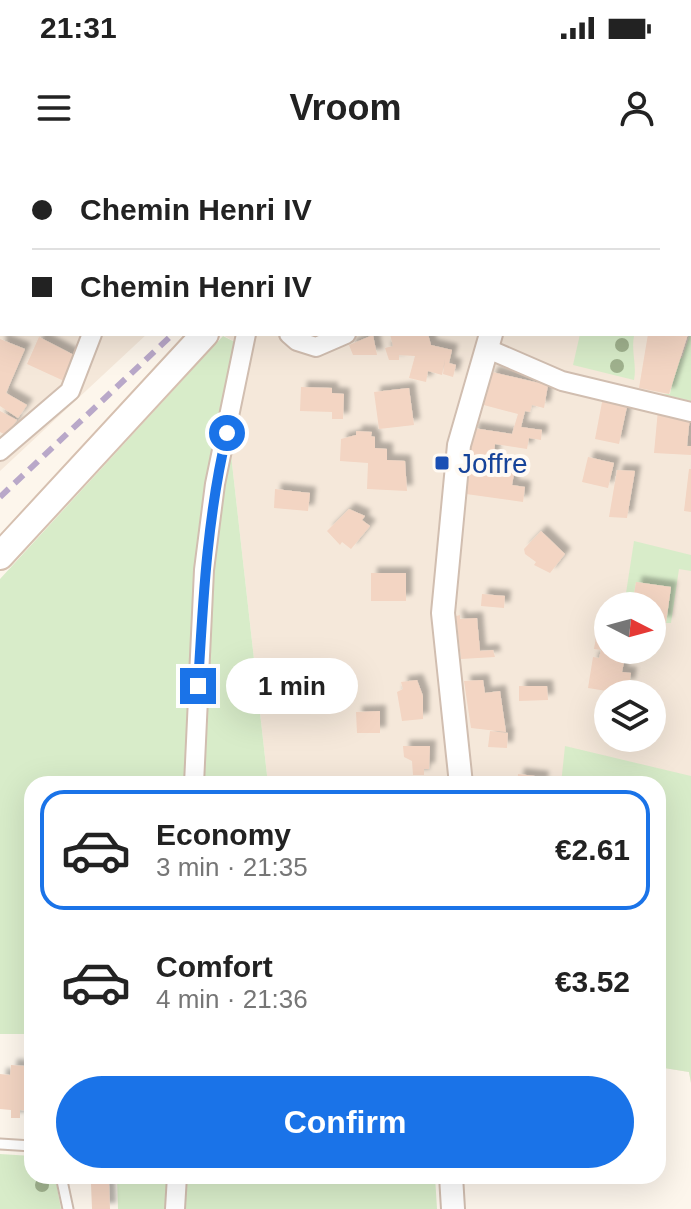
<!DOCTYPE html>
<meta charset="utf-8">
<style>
body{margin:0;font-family:Helvetica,sans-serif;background:#f2f2f2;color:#222;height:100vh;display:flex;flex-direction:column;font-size:30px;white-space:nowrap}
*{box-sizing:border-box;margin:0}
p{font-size:26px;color:#767676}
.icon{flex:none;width:44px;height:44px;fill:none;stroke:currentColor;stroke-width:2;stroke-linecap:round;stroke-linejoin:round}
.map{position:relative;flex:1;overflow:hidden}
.side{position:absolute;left:24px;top:616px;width:642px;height:408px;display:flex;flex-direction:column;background:#fff;border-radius:24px;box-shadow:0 8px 32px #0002}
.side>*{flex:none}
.guide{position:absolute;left:0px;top:0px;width:692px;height:176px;box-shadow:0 8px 32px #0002;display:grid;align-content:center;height:176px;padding:0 32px;background:#fff}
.needle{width:52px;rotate:96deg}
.fabs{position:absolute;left:594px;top:432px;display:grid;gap:16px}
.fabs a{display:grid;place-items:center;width:72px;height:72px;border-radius:50%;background:#fff;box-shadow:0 8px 32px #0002;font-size:40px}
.end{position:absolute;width:36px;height:36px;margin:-18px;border:10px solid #1a73e8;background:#fff;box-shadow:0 0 0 4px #fff}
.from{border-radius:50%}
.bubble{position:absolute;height:56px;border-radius:28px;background:#fff;box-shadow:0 8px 32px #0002;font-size:26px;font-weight:800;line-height:56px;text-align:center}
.guide b{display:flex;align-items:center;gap:28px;height:76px;font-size:30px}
.guide b+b{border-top:2px solid #e0e0e0}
.guide i{width:20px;height:20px;background:#222}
ul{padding:14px 0 0;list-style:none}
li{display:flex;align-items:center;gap:24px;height:120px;margin:0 16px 12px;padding:0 16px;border:4px solid transparent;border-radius:24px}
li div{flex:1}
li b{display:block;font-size:30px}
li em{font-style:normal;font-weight:800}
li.current{border-color:#1a73e8}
li>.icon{width:72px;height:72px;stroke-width:1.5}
.action{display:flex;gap:16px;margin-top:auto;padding:16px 32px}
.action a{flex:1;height:92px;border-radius:48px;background:#1a73e8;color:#fff;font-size:32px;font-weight:800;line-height:92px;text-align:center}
.status{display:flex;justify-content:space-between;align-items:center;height:56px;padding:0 40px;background:#fff;direction:ltr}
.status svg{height:22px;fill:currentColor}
header{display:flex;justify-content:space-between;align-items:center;height:104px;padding:0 32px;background:#fff;font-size:36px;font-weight:800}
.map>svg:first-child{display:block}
.residential{fill:#f5e8da;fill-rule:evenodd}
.green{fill:#d8ecc9}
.building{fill:#f3d5c3;filter:url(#shadow)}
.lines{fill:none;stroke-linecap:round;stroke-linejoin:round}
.service-casing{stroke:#d1beb0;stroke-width:13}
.minor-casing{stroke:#d1beb0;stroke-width:22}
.tertiary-casing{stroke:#d1beb0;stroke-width:26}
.secondary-casing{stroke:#d6c0b0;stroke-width:30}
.service{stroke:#fff;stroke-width:9}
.minor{stroke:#fff;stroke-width:18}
.tertiary{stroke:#fff;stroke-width:22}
.secondary{stroke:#fff;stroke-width:26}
.rail{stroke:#b9a8c9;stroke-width:6;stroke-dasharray:12 8;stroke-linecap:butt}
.tree{fill:#a0b28e}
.route{stroke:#1a73e8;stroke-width:10}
.transit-dot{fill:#1a4fb4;stroke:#fffaf3;stroke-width:3}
.labels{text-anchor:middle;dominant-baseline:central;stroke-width:8;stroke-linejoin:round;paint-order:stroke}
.transit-label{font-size:28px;fill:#164399;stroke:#fffaf3;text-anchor:start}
</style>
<div class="status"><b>21:31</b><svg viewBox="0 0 49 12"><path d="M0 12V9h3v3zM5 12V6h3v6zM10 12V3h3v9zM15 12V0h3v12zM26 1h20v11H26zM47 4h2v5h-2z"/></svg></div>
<header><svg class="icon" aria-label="menu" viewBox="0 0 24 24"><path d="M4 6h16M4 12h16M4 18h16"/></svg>Vroom<svg class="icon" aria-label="person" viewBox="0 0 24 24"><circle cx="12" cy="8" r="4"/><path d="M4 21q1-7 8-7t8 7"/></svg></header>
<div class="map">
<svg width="691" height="1049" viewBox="0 0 691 1049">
<defs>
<filter id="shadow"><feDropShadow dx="6" dy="-6" stdDeviation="2" flood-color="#0004"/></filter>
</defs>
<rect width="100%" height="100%" fill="#fdf6ec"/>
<path class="residential" d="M0,0H302L2,2V174H147L0,311Z
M343,0H691V923L689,912L658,907V624H268L225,241L235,182L221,174H690V2ZM608,446H652V490H608ZM608,534H652V578H608Z"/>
<path class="green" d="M691,147V241L662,234H670L678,197L682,198L690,174Z
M580,174L634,176C631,192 637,205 634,220L573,205Z
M223,176L235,182L225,241L268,624H32V874H0V419Z
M634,381L691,395V411L679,409L671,463H666L671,427L636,422L632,446H624Z
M565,586L691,616V923L689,912L658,907V624H561Z
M0,994L32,996V1016H55L61,1049H0Z
M117,1016H435L437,1049H118Z"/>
<path class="building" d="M390,174H428L431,185L452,190L449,203L456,205L453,217L443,214L445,199L442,215L428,211L426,222L409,218L415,196L399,195V200H389L385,188L393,186Z
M648,174H688L669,234L639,228Z
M373,175L377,195H353L349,185Z
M39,177L74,195L64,221L27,204Z
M0,179L25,189L6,233L27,245L18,258L0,246Z
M492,212L548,225L544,248L532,245L530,252L525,251L521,267L542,270L541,280L529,278L527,289L495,284L492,311L514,314L512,325L525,327L523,342L466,334L473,268L512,274L518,254L480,244Z
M301,227L332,228V233L344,234L343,259H332V252L300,251Z
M409,228L414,265L379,269L374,232Z
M603,237L628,242L619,284L595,279Z
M658,250L690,256L687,286H691V295L654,293Z
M0,251L17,260L6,275L0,272Z
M356,271L372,272L371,276L375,277V288L387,289V300L405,301L407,331L367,329L368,303L340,301L341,279L356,275Z
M588,297L614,303L608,328L582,322Z
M689,309H691V352L684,351Z
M617,310L635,311L627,358L609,357Z
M275,329L310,333L308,351L274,348Z
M349,349L365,356L362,360L370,366L351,389L342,382L340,385L327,371Z
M541,371L565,394L550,413L534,405L536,402L525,394L524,389Z
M371,413H406V441H371Z
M636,422L671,427L666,463L652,460V446H632Z
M482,434L505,436L504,448L481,446Z
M460,455V459L477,458L480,491L493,490L495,497L461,499L456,456Z
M599,458L608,459V490H626L625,494L620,493L618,501L624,502L622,512L631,513L629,525L620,524L619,533L588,528L593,497L599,498L601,490L594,489Z
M417,520L423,536V559L402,561L397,532L403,529L401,522Z
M483,520L485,533L500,531L506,572L471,568L464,521Z
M519,526H547L548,540L519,541Z
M380,551V573H357L356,552Z
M490,571L508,573L507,588L488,587Z
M403,586H430L429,609H424V615H413L412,601L404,597Z
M518,614L543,617L542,624H517Z
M11,905L25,906V915L32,916V951L20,950V958H11V950L0,949V914L10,915Z
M109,1023L110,1049H92L91,1024Z"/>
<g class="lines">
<g class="service-casing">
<path id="service" d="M0,984L32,986
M61,1016L68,1049"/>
</g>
<g class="minor-casing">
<path id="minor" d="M139,2V0
M690,18L691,17
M289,174L297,181L316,187L346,174
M488,189L562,221L691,252
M0,291L70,231L92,174
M194,624L204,410L215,324L246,174
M175,1049L177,1016"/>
</g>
<g class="tertiary-casing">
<path id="tertiary" d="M480,0L481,2
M461,624L443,453L459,285L491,174
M451,1016L453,1049"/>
</g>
<g class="secondary-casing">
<path id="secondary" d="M373,2L375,0
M0,396L205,174"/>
</g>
<use href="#service" class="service"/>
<use href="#minor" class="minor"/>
<use href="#tertiary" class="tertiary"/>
<use href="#secondary" class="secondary"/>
<path class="rail" d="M316,2L317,0
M0,337L173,174"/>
</g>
<g class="tree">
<circle cx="622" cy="185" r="7"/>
<circle cx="617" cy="206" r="7"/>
<circle cx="42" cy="1025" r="7"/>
</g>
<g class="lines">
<path class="route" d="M198,526C203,441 207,357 227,273"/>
</g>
<rect class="transit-dot" x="434" y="295" width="16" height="16" rx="4"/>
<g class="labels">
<g class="transit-label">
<text x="458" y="303">Joffre</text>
</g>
</g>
</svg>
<div class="fabs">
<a><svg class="needle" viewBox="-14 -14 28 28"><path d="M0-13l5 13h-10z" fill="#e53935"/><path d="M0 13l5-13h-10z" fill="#767676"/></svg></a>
<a><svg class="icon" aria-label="layers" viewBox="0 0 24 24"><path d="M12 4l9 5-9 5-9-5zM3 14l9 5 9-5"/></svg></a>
</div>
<i class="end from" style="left:227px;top:273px"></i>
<i class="end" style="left:198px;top:526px"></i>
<div class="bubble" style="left:226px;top:498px;width:132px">1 min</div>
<div class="guide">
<b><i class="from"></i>Chemin Henri IV</b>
<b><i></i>Chemin Henri IV</b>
</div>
<section class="side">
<ul>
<li class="current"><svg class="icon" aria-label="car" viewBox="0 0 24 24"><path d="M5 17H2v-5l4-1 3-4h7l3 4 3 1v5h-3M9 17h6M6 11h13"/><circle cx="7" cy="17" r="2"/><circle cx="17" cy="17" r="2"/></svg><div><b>Economy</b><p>3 min · 21:35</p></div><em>€2.61</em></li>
<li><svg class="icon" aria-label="car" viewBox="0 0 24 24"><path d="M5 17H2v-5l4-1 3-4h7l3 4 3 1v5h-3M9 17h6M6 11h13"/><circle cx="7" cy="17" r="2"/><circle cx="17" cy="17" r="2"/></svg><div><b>Comfort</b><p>4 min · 21:36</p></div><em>€3.52</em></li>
</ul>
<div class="action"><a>Confirm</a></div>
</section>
</div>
